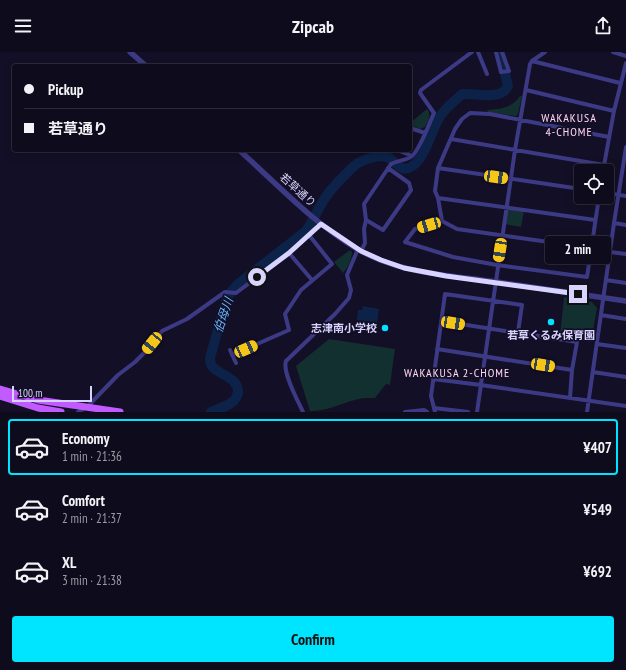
<!DOCTYPE html>
<meta charset="utf-8">
<style>
body{margin:0;font-family:"PT Sans Narrow","Noto Sans JP",sans-serif;background:#171425;color:#f1f3f6;height:100vh;display:flex;flex-direction:column;font-size:15px;white-space:nowrap}
*{box-sizing:border-box;margin:0}
p{font-size:13px;color:#9b9ba3}
.icon{flex:none;width:22px;height:22px;fill:none;stroke:currentColor;stroke-width:2;stroke-linecap:round;stroke-linejoin:round}
.map{position:relative;height:360px;overflow:hidden}
.side{display:flex;flex-direction:column;background:#0e0b1c;flex:1}
.side>*{flex:none}
.hud{position:absolute;left:12px;top:12px;width:400px;height:88px;border-radius:4px;box-shadow:0 2px 10px #0003,0 0 0 1px #2e2b3b;display:grid;align-content:center;height:88px;padding:0 12px;background:#0e0b1c}
.fabs{position:absolute;left:574px;top:112px;display:grid;gap:8px}
.fabs a{display:grid;place-items:center;width:40px;height:40px;border-radius:4px;background:#0e0b1c;box-shadow:0 2px 10px #0003,0 0 0 1px #2e2b3b;font-size:20px}
.scale{position:absolute;left:12px;bottom:10px;width:80px;box-sizing:border-box;padding-left:4px;border:2px solid #d9d4ff;border-top:0;font-size:11px;line-height:14px;white-space:nowrap;color:#d9d4ff;-webkit-text-stroke:3px #130f26;paint-order:stroke}
.end{position:absolute;width:18px;height:18px;margin:-9px;border:5px solid #d9d4ff;background:#111;box-shadow:0 0 0 2px #111}
.from{border-radius:50%}
.bubble{position:absolute;height:28px;border-radius:4px;background:#0e0b1c;box-shadow:0 2px 10px #0003,0 0 0 1px #2e2b3b;font-size:13px;font-weight:800;line-height:28px;text-align:center}
.car{position:absolute;width:12px;height:24px;margin:-12px -6px;border-radius:5px;box-shadow:0 0 3px 1px #0007;background:linear-gradient(#f5c518 24%,#345 0 40%,#f5c518 0 76%,#345 0 86%,#f5c518 0)}
.hud b{display:flex;align-items:center;gap:14px;height:38px;font-size:15px}
.hud b+b{border-top:1px solid #2e2b3b}
.hud i{width:10px;height:10px;background:#f1f3f6}
ul{padding:7px 0 0;list-style:none}
li{display:flex;align-items:center;gap:12px;height:56px;margin:0 8px 6px;padding:0 4px;border:2px solid transparent;border-radius:4px}
li div{flex:1}
li b{display:block;font-size:15px}
li em{font-style:normal;font-weight:800}
li.selected{border-color:#00e5ff}
li>.icon{width:36px;height:36px;stroke-width:1.5}
.cta{display:flex;gap:8px;margin-top:auto;padding:8px 12px}
.cta a{flex:1;height:46px;border-radius:4px;background:#00e5ff;color:#111;font-size:16px;font-weight:800;line-height:46px;text-align:center}
header{display:flex;justify-content:space-between;align-items:center;height:52px;padding:0 12px;background:#0e0b1c;font-size:18px;font-weight:800}
.map>svg:first-child{display:block}
.green{fill:#12302f}
.water{fill:#0c2248}
.lines{fill:none;stroke-linecap:round;stroke-linejoin:round}
.river{stroke:#0c2248;stroke-width:10}
.minor{stroke:#3d3a85;stroke-width:4}
.tertiary{stroke:#3d3a85;stroke-width:5.5}
.primary{stroke:#c25bff;stroke-width:7}
.route{stroke:#d9d4ff;stroke-width:5}
.poi-dot{fill:#00e5ff;stroke:#130f26;stroke-width:1.5}
.labels{text-anchor:middle;dominant-baseline:central;stroke-width:3.5;stroke-linejoin:round;paint-order:stroke}
.street-label{font-size:11px;fill:#d9d4ff;stroke:#130f26}
.poi-label{font-size:11px;font-weight:bold;fill:#d9d4ff;stroke:#130f26;text-anchor:end}
.neighbourhood-label{font-size:12px;letter-spacing:1px;fill:#ffd6f0;stroke:#130f26}
.water-label{font-size:12px;font-style:italic;fill:#62b6ff;stroke:#130f26}
</style>
<header><svg class="icon" aria-label="menu" viewBox="0 0 24 24"><path d="M4 6h16M4 12h16M4 18h16"/></svg>Zipcab<svg class="icon" aria-label="share" viewBox="0 0 24 24"><path d="M12 15V3M7 8l5-5 5 5M5 13v7h14v-7"/></svg></header>
<div class="map">
<svg width="626" height="360" viewBox="0 0 626 360">
<rect width="100%" height="100%" fill="#130f26"/>
<path class="green" d="M520,44H522L518,62L516,64L488,60L487,58C501,57 512,56 520,44Z
M427,57C432,63 428,69 425,75L420,77L410,73V71Z
M507,156L524,159L521,175L504,172Z
M350,198L352,200C352,206 348,216 343,221L334,210Z
M564,245L592,250L597,256L591,290L560,285Z
M329,287L395,297L390,333L386,332L375,346C371,346 368,346 365,346C347,348 328,360 310,359L296,314Z"/>
<path class="water" d="M363,254L379,257L377,271L357,268L358,258H362Z"/>
<g class="lines">
<path class="river" d="M211,360C218,357 225,355 231,351C235,348 237,345 238,341C239,327 223,324 215,317C211,314 210,311 210,306L227,245L237,233L306,179C311,172 314,166 318,158C325,144 334,133 346,122C350,118 354,113 360,110C367,107 381,102 389,106C398,112 402,123 415,112C426,102 431,80 439,66C444,57 455,49 462,42C476,41 501,49 508,34L500,0"/>
<path class="minor" d="M478,0L487,22
M496,0L501,20L509,19L502,0
M613,0L626,4
M532,9L620,31
M526,38L614,59
M410,76L425,81
M451,87L604,113
M397,98L412,104
M438,116L581,137
M603,119L614,59L626,11
M607,141L626,144
M438,146L595,168
M366,168L383,178L411,138L409,131L388,116
M442,169L438,146L435,139L438,116L455,77L462,67L470,61L490,62L609,85
M614,171L626,173
M591,196L457,177L442,169L415,177L405,190L453,205L497,213L587,225L599,145
M361,199L365,191L364,177L366,168L364,152L391,112C398,108 406,109 412,104C420,97 429,72 434,61L420,41L421,38L472,0
M610,200L626,202
M289,201L312,228
M606,228L626,231
M601,263L626,267
M441,269L577,290L572,318L570,346
M597,292L626,296
M437,297L572,318
M230,298L236,311
M232,303L289,278L285,262L301,238L332,212L309,183
M593,320L626,325
M433,327L481,333L626,354
M434,356L468,360
M78,360L87,355L118,323L135,310L146,299L162,279L187,267L225,240L236,241L289,201L321,172
M303,360C298,349 282,320 286,309L335,262L349,246L351,238L347,223L358,197
M405,360L424,358L427,360
M435,360L431,344L445,242L522,253L518,280
M477,360L515,98L530,12L532,9L545,0
M587,360L614,171L626,95"/>
<path class="tertiary" d="M130,0L146,14
M239,98C277,132 313,171 357,197C400,222 450,223 497,230C540,236 583,243 626,249"/>
<path class="primary" d="M0,337L38,348L120,360
M0,344L38,356L61,360"/>
</g>
<g class="lines">
<path class="route" d="M257,225L289,201L321,172L361,199L381,208L404,216L446,224L578,242"/>
</g>
<g class="poi-dot">
<circle cx="551" cy="270" r="4"/>
<circle cx="385" cy="276" r="4"/>
</g>
<g class="labels">
<g class="street-label">
<text transform="translate(298 138) rotate(42)">若草通り</text>
</g>
<g class="poi-label">
<text x="377" y="276">志津南小学校</text>
<text x="551" y="283" text-anchor="middle">若草くるみ保育園</text>
</g>
<g class="neighbourhood-label">
<text x="569" y="65">WAKAKUSA<tspan x="569" dy="14">4-CHOME</tspan></text>
<text x="457" y="320">WAKAKUSA 2-CHOME</text>
</g>
<g class="water-label">
<text transform="translate(223 263) rotate(-71)">伯母川</text>
</g>
</g>
</svg>
<div class="fabs">
<a><svg class="icon" aria-label="locate" viewBox="0 0 24 24"><circle cx="12" cy="12" r="6"/><path d="M12 2v4M12 18v4M2 12h4M18 12h4"/></svg></a>
</div>
<div class="scale">100 m</div>
<i class="end from" style="left:257px;top:225px"></i>
<i class="end" style="left:578px;top:242px"></i>
<div class="bubble" style="left:545px;top:184px;width:66px">2 min</div>
<i class="car" style="left:496px;top:125px;rotate:98deg"></i>
<i class="car" style="left:429px;top:173px;rotate:254deg"></i>
<i class="car" style="left:500px;top:198px;rotate:189deg"></i>
<i class="car" style="left:453px;top:271px;rotate:99deg"></i>
<i class="car" style="left:152px;top:291px;rotate:219deg"></i>
<i class="car" style="left:246px;top:297px;rotate:66deg"></i>
<i class="car" style="left:543px;top:313px;rotate:99deg"></i>
<div class="hud">
<b><i class="from"></i>Pickup</b>
<b><i></i>若草通り</b>
</div>
</div>
<section class="side">
<ul>
<li class="selected"><svg class="icon" aria-label="car" viewBox="0 0 24 24"><path d="M5 17H2v-5l4-1 3-4h7l3 4 3 1v5h-3M9 17h6M6 11h13"/><circle cx="7" cy="17" r="2"/><circle cx="17" cy="17" r="2"/></svg><div><b>Economy</b><p>1 min · 21:36</p></div><em>¥407</em></li>
<li><svg class="icon" aria-label="car" viewBox="0 0 24 24"><path d="M5 17H2v-5l4-1 3-4h7l3 4 3 1v5h-3M9 17h6M6 11h13"/><circle cx="7" cy="17" r="2"/><circle cx="17" cy="17" r="2"/></svg><div><b>Comfort</b><p>2 min · 21:37</p></div><em>¥549</em></li>
<li><svg class="icon" aria-label="car" viewBox="0 0 24 24"><path d="M5 17H2v-5l4-1 3-4h7l3 4 3 1v5h-3M9 17h6M6 11h13"/><circle cx="7" cy="17" r="2"/><circle cx="17" cy="17" r="2"/></svg><div><b>XL</b><p>3 min · 21:38</p></div><em>¥692</em></li>
</ul>
<div class="cta"><a>Confirm</a></div>
</section>
